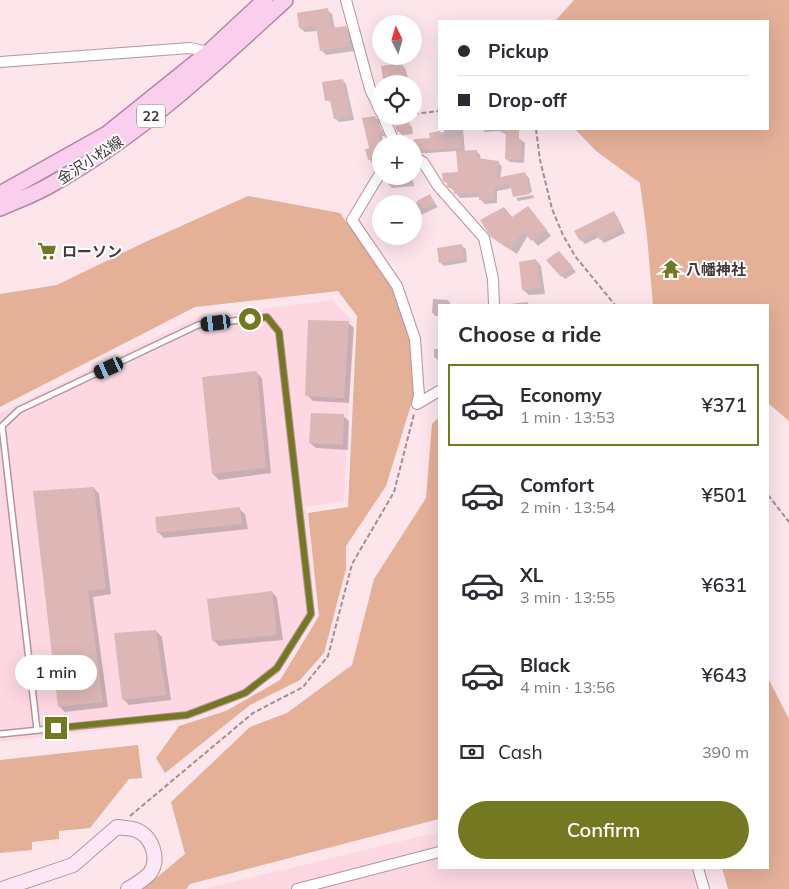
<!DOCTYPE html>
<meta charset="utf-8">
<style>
body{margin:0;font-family:Mulish,"Noto Sans JP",sans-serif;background:#f2f2f3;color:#2b2b33;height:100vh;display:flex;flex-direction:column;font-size:19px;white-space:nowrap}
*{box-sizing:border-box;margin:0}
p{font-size:16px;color:#7c7c81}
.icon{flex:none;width:28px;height:28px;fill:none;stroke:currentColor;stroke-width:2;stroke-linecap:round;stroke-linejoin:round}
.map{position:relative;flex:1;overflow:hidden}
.side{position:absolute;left:438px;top:304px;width:331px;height:565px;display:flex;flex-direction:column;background:#fff;border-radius:0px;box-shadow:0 5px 20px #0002}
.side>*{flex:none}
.hud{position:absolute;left:438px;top:20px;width:331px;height:110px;border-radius:0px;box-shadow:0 5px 20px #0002;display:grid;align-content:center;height:110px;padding:0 20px;background:#fff}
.needle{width:32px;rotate:355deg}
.controls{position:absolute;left:372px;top:15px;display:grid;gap:10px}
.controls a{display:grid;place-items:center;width:50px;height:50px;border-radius:50%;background:#fff;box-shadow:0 5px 20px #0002;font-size:25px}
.end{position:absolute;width:22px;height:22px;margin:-11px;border:6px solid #747820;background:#fff;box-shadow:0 0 0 2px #fff}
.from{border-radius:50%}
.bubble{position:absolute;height:35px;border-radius:18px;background:#fff;box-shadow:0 5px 20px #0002;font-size:16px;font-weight:600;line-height:35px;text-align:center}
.car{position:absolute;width:15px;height:30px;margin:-15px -8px;border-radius:6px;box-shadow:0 0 4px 1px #0007;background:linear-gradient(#222 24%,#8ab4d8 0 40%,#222 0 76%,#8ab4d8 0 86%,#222 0)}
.hud b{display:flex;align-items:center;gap:18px;height:48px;font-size:19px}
.hud b+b{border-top:1px solid #e1e1e2}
.hud i{width:12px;height:12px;background:#2b2b33}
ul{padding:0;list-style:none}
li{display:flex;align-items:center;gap:15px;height:82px;margin:0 10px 8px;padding:0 10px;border:2px solid transparent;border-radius:0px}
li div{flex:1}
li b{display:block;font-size:19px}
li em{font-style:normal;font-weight:600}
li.active{border-color:#747820}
li>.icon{width:45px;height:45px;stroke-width:1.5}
h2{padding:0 20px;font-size:22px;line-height:60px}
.pay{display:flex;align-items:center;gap:12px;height:55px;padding:0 20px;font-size:19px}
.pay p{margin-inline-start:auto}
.action{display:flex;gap:10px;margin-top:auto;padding:10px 20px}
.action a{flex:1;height:58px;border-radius:30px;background:#747820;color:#fff;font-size:20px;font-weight:600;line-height:58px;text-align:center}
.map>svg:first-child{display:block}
.built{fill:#fdd8e2}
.green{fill:#e4b098}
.shadow{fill:#0003}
.building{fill:#dcb7b5}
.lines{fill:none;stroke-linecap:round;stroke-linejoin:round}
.lane-casing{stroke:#b6949d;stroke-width:8}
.street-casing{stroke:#b6949d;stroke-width:12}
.secondary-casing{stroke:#b6949d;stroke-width:16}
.primary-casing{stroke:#b885a7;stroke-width:18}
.path{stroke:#a28f94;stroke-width:2;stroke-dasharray:5 2.5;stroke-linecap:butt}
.lane{stroke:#fff;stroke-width:5}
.street{stroke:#fff;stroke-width:10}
.secondary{stroke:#fce7f6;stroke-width:14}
.primary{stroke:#facfed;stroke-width:15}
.route{stroke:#747820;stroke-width:6}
.labels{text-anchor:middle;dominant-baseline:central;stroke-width:4;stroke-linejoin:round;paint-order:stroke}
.shield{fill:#fff;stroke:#7d7275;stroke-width:1}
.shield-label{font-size:14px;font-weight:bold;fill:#45363a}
.street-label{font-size:15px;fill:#45363a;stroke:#fff}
.poi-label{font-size:15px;font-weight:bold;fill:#45363a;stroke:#fff;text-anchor:start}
</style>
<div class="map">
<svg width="789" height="889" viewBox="0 0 789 889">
<rect width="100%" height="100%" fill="#fce5eb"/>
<path class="built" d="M333,300L353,322L344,501L306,507L315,615L278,675L220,709L186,720L0,742V413L198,317Z
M439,832V868H703L709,889H204Z"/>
<path class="green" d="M574,0H789V421L768,403V305H653L647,236L640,183L596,151L575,129H768V21H555Z
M248,196L340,213L392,287L410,340L414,395L386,486L346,546V569L324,653L300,680L250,705L165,773L156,758L179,726L226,711L280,680L319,616L308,513L348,507L357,316L338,291L195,307L0,407V294L57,285L141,244Z
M439,417V819L190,884L186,889H143L185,854L171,802L250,727L287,713L352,665L374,579L426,498L432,424Z
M768,678L789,719V889H728L722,868H768Z
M138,745L142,778L129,779L90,828L59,831V839L32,842V850L0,853V760Z"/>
<path class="shadow" d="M327,10L332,14L335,29L345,27L350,32L354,51L326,55L321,50L318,31L305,32L300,28Z
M402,65L405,68L408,78L388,82L384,78Z
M342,80L346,84L354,120L339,122L335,118L332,103L327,100Z
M375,117L379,121L380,127L385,136H382L383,144H381V161L372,163L369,159Z
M408,123L412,127L413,134L402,135L398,131Z
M444,129H463L465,152L476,151L480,155L481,160L498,162L502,167L500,178L525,174L529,178L532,192L515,196V198L512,188L497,191V203L485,204L481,200L480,197L460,198L445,181L459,174L457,151L414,154V144H408L407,141L431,139V134L444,132Z
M482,129H510L507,135L499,131L485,132Z
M521,140L525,143L524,163L510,162L506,159Z
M389,176H412L414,186L392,188L388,184Z
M429,195L438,207L414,218V204Z
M533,195L534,198L518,201L516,198Z
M401,198L405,204H388Z
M504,208L513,218L533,213L551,236L538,246L528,235L517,254L498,242L492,236Z
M613,212L617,216L625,233L604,243L599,237L585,244L581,240Z
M462,246L466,249L467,262L444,266L440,262Z
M562,256L576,272L565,279L562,276Z
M536,260L541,266L545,294L529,295L523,290Z
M433,299L448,300L451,305H439V316H435L432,312Z
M527,302L530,305H502Z
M348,323L354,328L349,403L313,401L307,395Z
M434,349H439V361L434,357Z
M256,372L262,378L271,473L219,480L213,474L203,378Z
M343,416L349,421L348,450L316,448L310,443Z
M94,488L99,494L111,594L93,597L108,707L65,712L59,706Z
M239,509L245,514L248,529L164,538L158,532Z
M272,592L277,598L283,640L219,646L213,640Z
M156,631L162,637L171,700L129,705L123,699Z"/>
<path class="building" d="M328,8L332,28L346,26L350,46L320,51L316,26L299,28L297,13Z
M402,63L405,75L383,79L381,66Z
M343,79L351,116L334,119L330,100L325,101L322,82Z
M375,116L377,125H379L383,133H379L381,157L368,160L365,149L369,148L362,118Z
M409,122L410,131L397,132L394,123Z
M506,129H519V139H521V160L505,159Z
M440,131L441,139L461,137L462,148L414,150V139L430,138L429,133Z
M477,150V158L499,161L496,178L525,172L530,194L513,197L510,184L493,187L494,199L479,200V193L454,194V188H449L446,185L453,181L443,182L442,173L458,172L456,151Z
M430,194L435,203L423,210L417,201Z
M528,206L547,230L531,241L523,230L511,250L491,237L480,220L504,207L512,217Z
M614,211L622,229L600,240L596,233L580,241L574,231Z
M462,244L464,259L439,263L437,248Z
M559,251L573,267L561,277L546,260Z
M536,259L540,288L522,290L519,262Z
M308,320L349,321L344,398L305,396Z
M257,371L266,468L212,474L202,377Z
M311,413L344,414L343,445L309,443Z
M94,487L106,589L88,591L103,702L58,707L33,491Z
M240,507L242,524L157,533L155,517Z
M272,591L277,635L212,641L207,599Z
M156,630L166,695L122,700L114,633Z"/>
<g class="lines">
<g class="lane-casing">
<path id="lane" d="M0,734L187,715L245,693L277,668L311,614L279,332L267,317L198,325L19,410L2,426L37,730"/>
</g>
<g class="street-casing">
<path id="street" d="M346,0L370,89L381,112
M0,62L190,48L209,52
M383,116L395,144
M414,157L423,162L438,186L484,238L493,279L494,305
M381,172L352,220L397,286L415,339L419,396L417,404
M417,404L439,391
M698,868L704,889
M297,889L439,852"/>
</g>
<g class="secondary-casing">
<path id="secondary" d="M2,889L73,865L117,827C123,828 130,828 136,830C152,836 160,859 150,873C144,880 136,884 128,889"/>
</g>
<g class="primary-casing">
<path id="primary" d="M0,194L107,134L209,52L265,0
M0,208C17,200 36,194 52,184C139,136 212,67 285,0"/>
</g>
<path class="path" d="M414,114L439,111
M536,129L540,160L552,209L563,235L575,256L615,305
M768,495L789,522
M130,816L253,713L303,687L328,656L352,564L394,492L414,414"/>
<use href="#lane" class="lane"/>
<use href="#street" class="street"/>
<use href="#secondary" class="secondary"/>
<use href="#primary" class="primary"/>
</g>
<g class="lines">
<path class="route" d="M56,728L187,715L245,693L277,668L311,614L279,332L267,317L250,319"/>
</g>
<defs>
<g id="supermarket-bare" transform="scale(1.5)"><path d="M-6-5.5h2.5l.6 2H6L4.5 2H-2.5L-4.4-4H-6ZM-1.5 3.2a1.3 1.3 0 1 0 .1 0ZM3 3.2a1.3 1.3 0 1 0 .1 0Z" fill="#747820" stroke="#fff" stroke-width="2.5" paint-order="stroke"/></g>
<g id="temple-bare" transform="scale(1.5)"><path d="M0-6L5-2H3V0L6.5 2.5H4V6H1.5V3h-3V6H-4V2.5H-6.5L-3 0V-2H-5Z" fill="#747820" stroke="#fff" stroke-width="2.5" paint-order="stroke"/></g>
</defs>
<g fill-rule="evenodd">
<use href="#supermarket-bare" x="47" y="251"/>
<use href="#temple-bare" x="671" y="269"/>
</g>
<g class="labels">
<rect class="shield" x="137" y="104.5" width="28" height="23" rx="4"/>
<g class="shield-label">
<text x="151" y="116">22</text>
</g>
<g class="street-label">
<text transform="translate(90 160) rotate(-33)">金沢小松線</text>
</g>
<g class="poi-label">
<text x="62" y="251">ローソン</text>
<text x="686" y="269">八幡神社</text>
</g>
</g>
</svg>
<div class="controls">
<a><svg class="needle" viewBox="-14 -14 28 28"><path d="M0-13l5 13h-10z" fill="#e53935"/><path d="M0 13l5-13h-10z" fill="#7c7c81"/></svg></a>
<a><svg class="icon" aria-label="locate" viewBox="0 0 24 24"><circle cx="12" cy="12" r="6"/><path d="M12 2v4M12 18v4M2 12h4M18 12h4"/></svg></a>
<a>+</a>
<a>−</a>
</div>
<i class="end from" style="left:250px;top:319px"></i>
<i class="end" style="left:56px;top:728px"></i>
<div class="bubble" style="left:15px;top:655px;width:82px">1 min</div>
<i class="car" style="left:216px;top:323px;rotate:263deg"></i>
<i class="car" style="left:109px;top:368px;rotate:245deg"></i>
<div class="hud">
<b><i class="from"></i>Pickup</b>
<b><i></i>Drop-off</b>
</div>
<section class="side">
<h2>Choose a ride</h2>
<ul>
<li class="active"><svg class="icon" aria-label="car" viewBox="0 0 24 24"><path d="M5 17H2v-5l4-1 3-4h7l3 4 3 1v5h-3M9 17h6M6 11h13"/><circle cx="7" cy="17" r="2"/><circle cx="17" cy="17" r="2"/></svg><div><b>Economy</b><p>1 min · 13:53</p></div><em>¥371</em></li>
<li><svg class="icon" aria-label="car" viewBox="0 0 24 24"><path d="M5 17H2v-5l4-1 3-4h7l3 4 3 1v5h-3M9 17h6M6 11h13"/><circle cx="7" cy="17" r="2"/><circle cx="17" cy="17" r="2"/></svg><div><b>Comfort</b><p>2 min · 13:54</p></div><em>¥501</em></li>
<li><svg class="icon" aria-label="car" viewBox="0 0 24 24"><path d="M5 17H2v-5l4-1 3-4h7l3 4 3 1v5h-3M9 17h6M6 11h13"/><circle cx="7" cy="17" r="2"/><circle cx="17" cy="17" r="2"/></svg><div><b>XL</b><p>3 min · 13:55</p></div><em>¥631</em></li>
<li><svg class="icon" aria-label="car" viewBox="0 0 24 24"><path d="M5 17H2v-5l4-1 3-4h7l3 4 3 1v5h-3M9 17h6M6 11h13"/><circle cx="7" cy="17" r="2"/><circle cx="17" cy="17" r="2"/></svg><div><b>Black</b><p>4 min · 13:56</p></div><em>¥643</em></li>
</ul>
<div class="pay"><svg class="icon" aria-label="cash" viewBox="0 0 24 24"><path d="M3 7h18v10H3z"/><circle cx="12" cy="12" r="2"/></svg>Cash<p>390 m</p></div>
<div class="action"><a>Confirm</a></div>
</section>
</div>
